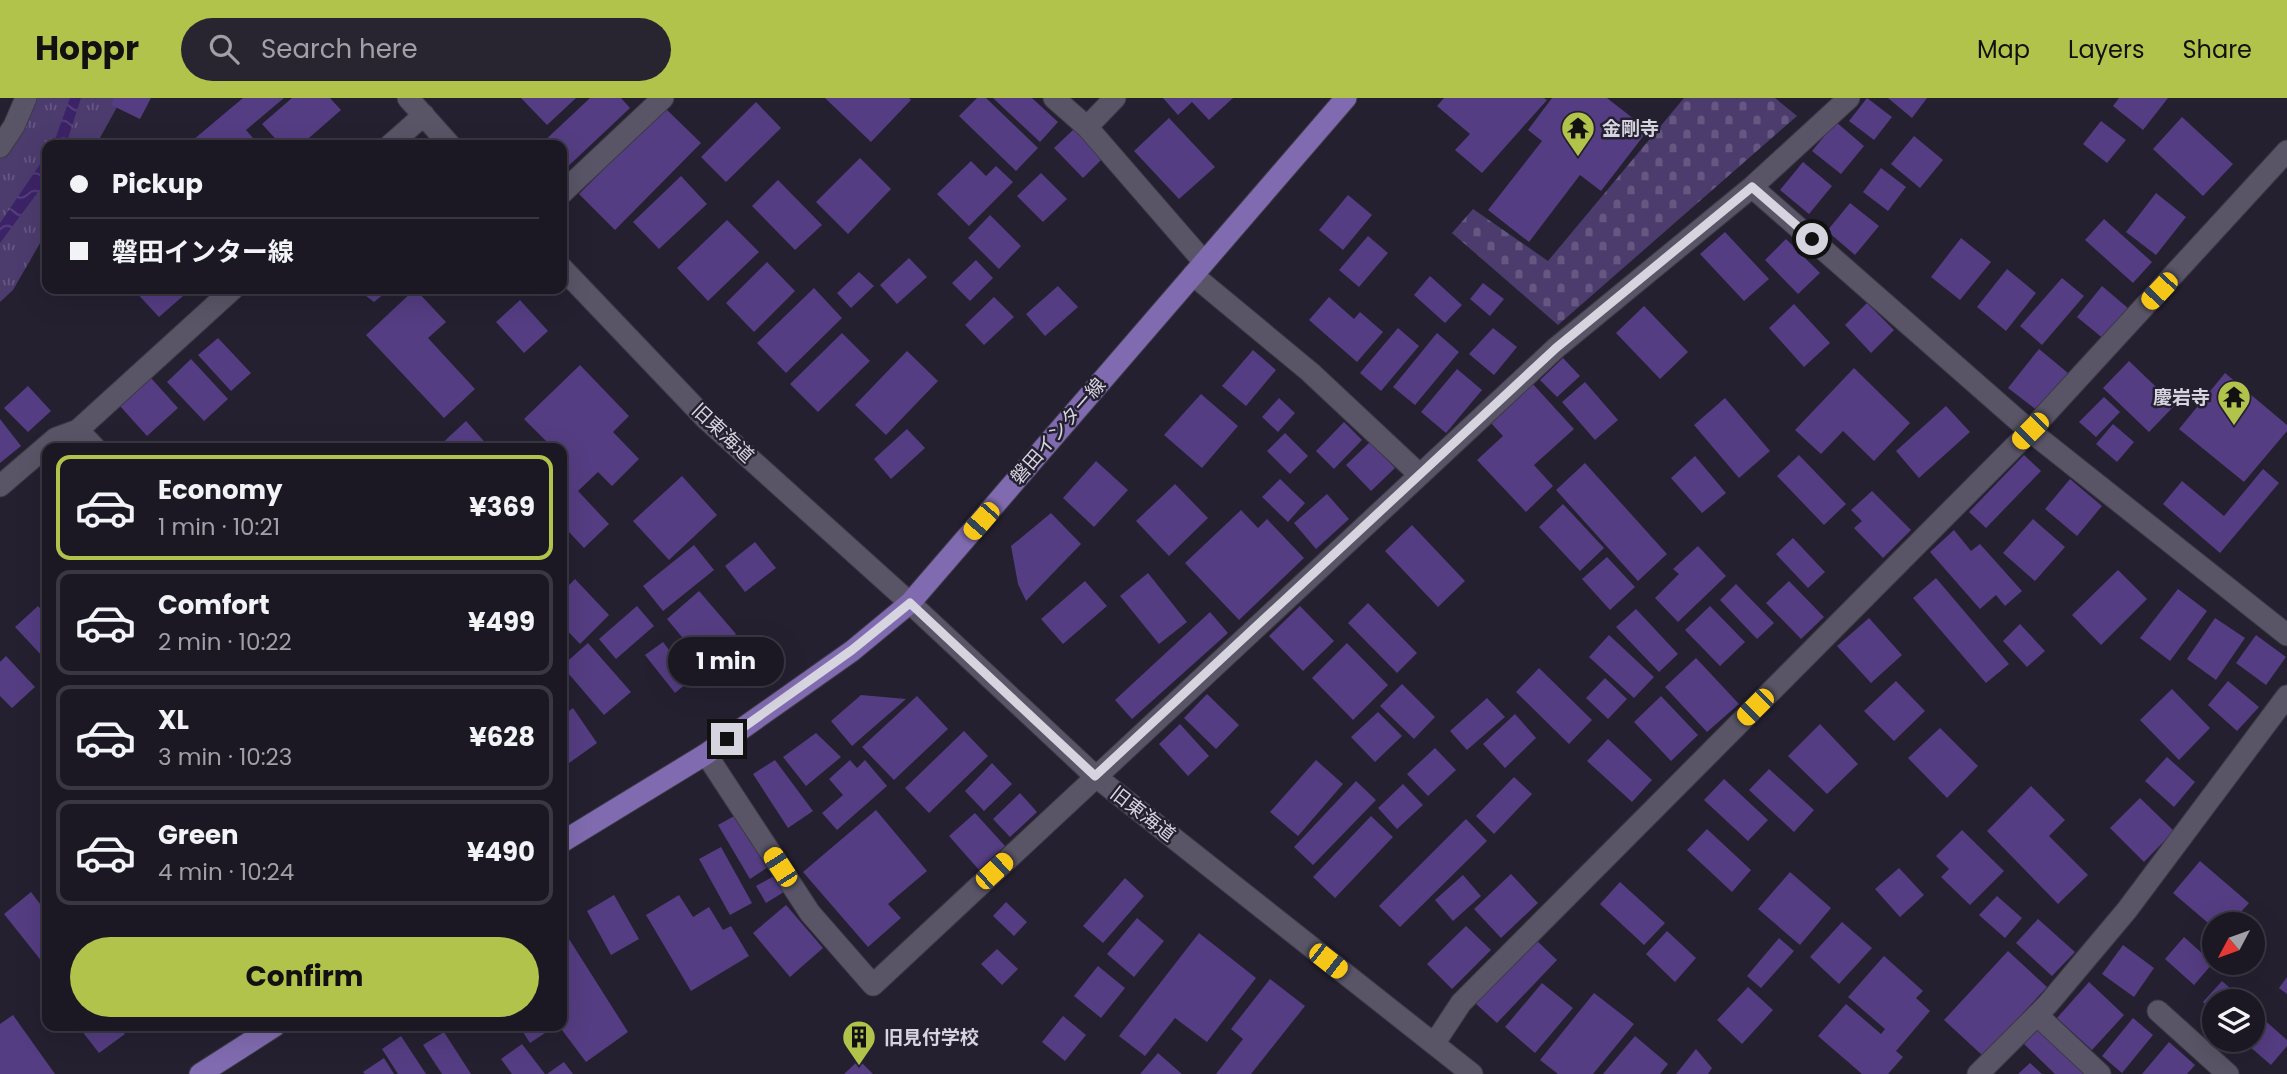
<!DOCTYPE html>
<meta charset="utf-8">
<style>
body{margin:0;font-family:Poppins,"Noto Sans JP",sans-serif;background:#282531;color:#f1f3f6;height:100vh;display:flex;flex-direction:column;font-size:26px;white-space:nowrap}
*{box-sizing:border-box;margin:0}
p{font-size:23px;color:#a0a0a6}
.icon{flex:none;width:38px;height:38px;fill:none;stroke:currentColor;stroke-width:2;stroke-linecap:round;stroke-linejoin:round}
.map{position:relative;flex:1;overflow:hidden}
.sheet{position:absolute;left:42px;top:345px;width:525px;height:588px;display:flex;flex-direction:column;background:#1b1824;border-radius:14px;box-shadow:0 7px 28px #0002,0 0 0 2px #393741}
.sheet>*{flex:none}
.banner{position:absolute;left:42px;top:42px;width:525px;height:154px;border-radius:14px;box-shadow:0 7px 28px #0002,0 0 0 2px #393741;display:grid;align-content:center;height:154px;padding:0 28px;background:#1b1824}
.needle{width:46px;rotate:229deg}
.buttons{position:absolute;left:2202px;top:814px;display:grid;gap:14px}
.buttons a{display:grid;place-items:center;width:63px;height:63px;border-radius:50%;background:#1b1824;box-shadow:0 7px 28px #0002,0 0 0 2px #393741;font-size:35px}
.end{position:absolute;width:32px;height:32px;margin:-16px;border:9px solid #d6d4df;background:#111;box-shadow:0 0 0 4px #111}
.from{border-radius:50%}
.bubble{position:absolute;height:49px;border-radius:24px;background:#1b1824;box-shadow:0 7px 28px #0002,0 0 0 2px #393741;font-size:23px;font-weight:700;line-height:49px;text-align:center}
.car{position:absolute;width:21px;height:42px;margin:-21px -10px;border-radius:9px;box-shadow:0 0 5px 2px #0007;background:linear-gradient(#f5c518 24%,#345 0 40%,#f5c518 0 76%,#345 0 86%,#f5c518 0)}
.banner b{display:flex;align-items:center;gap:24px;height:66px;font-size:26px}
.banner b+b{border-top:2px solid #393741}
.banner i{width:18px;height:18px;background:#f1f3f6}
ul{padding:12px 0 0;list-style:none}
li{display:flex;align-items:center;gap:21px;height:105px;margin:0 14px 10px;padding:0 14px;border:4px solid #393741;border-radius:14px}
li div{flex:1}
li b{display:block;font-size:26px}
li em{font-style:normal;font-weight:700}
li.on{border-color:#b2c34c}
li>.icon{width:63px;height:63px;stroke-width:1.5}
.action{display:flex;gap:14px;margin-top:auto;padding:14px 28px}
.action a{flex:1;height:80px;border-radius:42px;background:#b2c34c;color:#111;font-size:28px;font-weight:700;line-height:80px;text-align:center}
header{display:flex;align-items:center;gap:42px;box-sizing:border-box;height:98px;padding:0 35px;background:#b2c34c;color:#111}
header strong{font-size:33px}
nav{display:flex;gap:38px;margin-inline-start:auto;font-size:24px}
.search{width:490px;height:63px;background:#282531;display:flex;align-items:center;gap:18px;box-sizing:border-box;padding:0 24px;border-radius:38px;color:#a0a0a6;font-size:26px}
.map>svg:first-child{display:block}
.grass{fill:url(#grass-tufts)}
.cemetery{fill:url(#cemetery-stones)}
.water{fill:url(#water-waves)}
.building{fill:#543d82}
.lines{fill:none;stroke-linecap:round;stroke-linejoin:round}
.minor-casing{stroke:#3e3a47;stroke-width:23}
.major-casing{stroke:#3e3a47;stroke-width:23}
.minor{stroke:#595567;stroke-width:21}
.major{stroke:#816bb0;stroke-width:21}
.route{stroke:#d6d4df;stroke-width:9}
.labels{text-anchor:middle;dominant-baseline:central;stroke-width:5;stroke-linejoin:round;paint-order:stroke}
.poi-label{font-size:19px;font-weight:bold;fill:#d6d4df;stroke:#242030;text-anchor:start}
.street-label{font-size:19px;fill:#d6d4df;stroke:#242030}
</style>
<header>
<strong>Hoppr</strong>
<div class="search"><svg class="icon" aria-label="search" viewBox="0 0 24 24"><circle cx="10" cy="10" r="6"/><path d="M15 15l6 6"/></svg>Search here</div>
<nav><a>Map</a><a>Layers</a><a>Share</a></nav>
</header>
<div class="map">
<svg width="2287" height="976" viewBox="0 0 2287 976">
<defs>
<pattern id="grass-tufts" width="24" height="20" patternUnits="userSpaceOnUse" patternTransform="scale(1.75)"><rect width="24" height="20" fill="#4c3c6e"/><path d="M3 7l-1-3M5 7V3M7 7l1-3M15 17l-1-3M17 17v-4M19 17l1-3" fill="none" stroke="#655782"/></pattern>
<pattern id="cemetery-stones" width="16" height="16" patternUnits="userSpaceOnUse" patternTransform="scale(1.75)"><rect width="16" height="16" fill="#4c3c6e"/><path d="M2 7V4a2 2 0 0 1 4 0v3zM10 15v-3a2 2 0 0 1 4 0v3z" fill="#655782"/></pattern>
<pattern id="water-waves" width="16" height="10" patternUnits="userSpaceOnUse" patternTransform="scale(1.75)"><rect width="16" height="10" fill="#3c2367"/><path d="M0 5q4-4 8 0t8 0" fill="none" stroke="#57427c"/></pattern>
</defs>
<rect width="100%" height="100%" fill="#242030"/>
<path class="grass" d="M26,0H122L96,47H47V133L13,192L0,204V42Z"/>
<path class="cemetery" d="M1684,0H1775L1797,18L1558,227L1452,135L1473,111L1548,163Z"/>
<path class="water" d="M70,0H81L66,47H53Z
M47,56V82L0,145V125Z"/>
<path class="building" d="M114,0H151L140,21L111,7Z
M243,0H284L246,32L259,47H187Z
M292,0H330L341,12L301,47H281L262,26Z
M521,0H576L547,27Z
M590,0H621L630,10L562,74V47H540Z
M825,0H909L911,2L871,44Z
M977,0H986L1038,50L1016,73L959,18Z
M993,0H1032L1058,24L1040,44Z
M1163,0H1233L1209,22L1192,4L1178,17Z
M1444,0H1544L1547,2L1482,75L1455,52L1470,36L1437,8Z
M1552,0H1607L1648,32L1601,93L1580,77L1529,144L1488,112L1542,43L1528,32Z
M1867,0L1892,19L1874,42L1849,23Z
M1888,0H1927L1912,20Z
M2119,0H2168L2143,32L2113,8Z
M756,4L781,30L726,84L701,59Z
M665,10L701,45L615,132L579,96Z
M2182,19L2233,66L2203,98L2153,51Z
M1169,20L1215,69L1179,101L1134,53Z
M2101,23L2126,42L2107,65L2083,46Z
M1836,24L1864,48L1841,76L1812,53Z
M1074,31L1102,61L1083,80L1054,50Z
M1914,38L1943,62L1920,90L1891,66Z
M860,60L891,91L848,136L816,104Z
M971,63L986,78L996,68L1013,84L969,128L937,96Z
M1803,64L1832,88L1809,116L1780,92Z
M1881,70L1906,89L1888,113L1863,94Z
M1041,75L1067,101L1043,124L1017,98Z
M681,78L707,106L659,151L633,124Z
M778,82L822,127L795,152L752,108Z
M2156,95L2186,119L2156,157L2126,134Z
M1348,97L1372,117L1343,152L1319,132Z
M1850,105L1879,128L1855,157L1827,133Z
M990,117L1021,148L999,171L968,140Z
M2104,121L2152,164L2133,185L2085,142Z
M727,122L759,154L708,203L677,170Z
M1725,134L1769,181L1744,203L1700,156Z
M1368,138L1388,155L1359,189L1339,172Z
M1961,140L1991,164L1960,202L1931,179Z
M1786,141L1820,175L1798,196L1765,162Z
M909,160L927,179L897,206L880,187Z
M976,162L993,180L970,203L952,185Z
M767,164L795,193L754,234L726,205Z
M2007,171L2036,195L2006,233L1977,209Z
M859,174L874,188L851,210L837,195Z
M1430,178L1462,207L1445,225L1414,197Z
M2062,180L2084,198L2042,247L2020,228Z
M1483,185L1504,201L1490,218L1470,201Z
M1058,188L1078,209L1045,238L1026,216Z
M2102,188L2129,211L2105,242L2077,219Z
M814,190L842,220L786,275L757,245Z
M133,191H191L159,219Z
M357,191H390L374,204Z
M415,191L446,224L428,240L475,291L444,320L366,237Z
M994,199L1014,219L984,247L965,227Z
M1329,199L1354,221L1360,214L1383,234L1357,264L1309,222Z
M520,202L548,233L524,255L496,224Z
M1867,205L1894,232L1871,255L1845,227Z
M1794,206L1830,245L1804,269L1769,230Z
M1644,208L1688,254L1660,281L1616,235Z
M1398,230L1419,248L1381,293L1360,275Z
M1493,230L1517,249L1494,277L1469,256Z
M842,235L870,263L818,314L790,286Z
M1437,235L1459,254L1415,307L1393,289Z
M218,240L251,275L231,293L198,257Z
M2039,251L2068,275L2038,313L2008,290Z
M1253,252L1276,272L1246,308L1222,288Z
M907,253L938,283L886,337L855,307Z
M1563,260L1580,278L1557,299L1540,282Z
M191,261L228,301L204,323L167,284Z
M2129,263L2175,307L2149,334L2103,290Z
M580,267L629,318L613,334L639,361L612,388L598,374L578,393L609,426L584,450L568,433L562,439V350H553L524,321Z
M1854,270L1910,325L1874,363L1843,333L1821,356L1795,332Z
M1457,271L1482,292L1446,335L1421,314Z
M2225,275L2287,327V333L2244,384L2179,331Z
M151,280L178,310L147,338L120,308Z
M1531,284L1574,331L1534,367L1553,388L1526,414L1477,362L1503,338L1489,323Z
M1585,284L1618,322L1595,342L1562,304Z
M28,288L51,313L28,334L4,310Z
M1201,296L1238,328L1202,370L1164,337Z
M2104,299L2120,314L2096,339L2079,324Z
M1279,300L1295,315L1278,334L1262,319Z
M1725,300L1770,353L1739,380L1694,327Z
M1946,308L1970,334L1919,380L1896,353Z
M0,321L21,348L0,365Z
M466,323L490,350H437Z
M1344,324L1362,342L1334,371L1316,353Z
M2113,326L2134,344L2117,364L2096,346Z
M907,331L925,350L891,381L874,361Z
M1285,335L1308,358L1290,376L1267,353Z
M1370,344L1395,370L1371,393L1346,367Z
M1799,357L1846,406L1824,427L1777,378Z
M2024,357L2041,373L1986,430L1969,414Z
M1695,358L1726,395L1702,415L1671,380Z
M1096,363L1128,392L1094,429L1063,400Z
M1585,365L1667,456L1638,483L1556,392Z
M2263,371L2279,385L2220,455L2163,406L2182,383L2224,418Z
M682,378L717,417L669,462L633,423Z
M1280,381L1305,405L1288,424L1262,399Z
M2070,381L2102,408L2077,438L2045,411Z
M1175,386L1208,420L1169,458L1136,423Z
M1872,393L1911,432L1883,460L1854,430L1862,423L1851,412Z
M1327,396L1349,421L1316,451L1294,425Z
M1563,406L1604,450L1580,473L1539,429Z
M1241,412L1258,430L1267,421L1304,460L1239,522L1185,465Z
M1051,415L1081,446L1026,503L1018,486L1011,448Z
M2033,421L2065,449L2035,483L2003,455Z
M1412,427L1465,483L1438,509L1385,453Z
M1954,432L1971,453L1980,446L2022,493L2005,508L1996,497L1980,511L1930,454Z
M1793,440L1825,474L1808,490L1776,456Z
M755,444L776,470L745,494L725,468Z
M694,447L714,472L663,513L643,488Z
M1698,448L1726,478L1678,524L1655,500L1679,476L1673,471Z
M1607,459L1635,489L1610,512L1582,481Z
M2118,472L2147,501L2101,547L2072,517Z
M1148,475L1187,524L1159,546L1120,498Z
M1936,480L2009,566L1986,585L1913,500Z
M575,481L609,517L580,546L562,527V494Z
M1085,483L1107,508L1063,546L1041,521Z
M1789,483L1824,519L1801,541L1766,505Z
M1736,486L1774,525L1757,541L1720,502Z
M2178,491L2207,513L2170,563L2140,540Z
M699,493L736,536L703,564L667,521Z
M1368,505L1417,555L1397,575L1348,525Z
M38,508L47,518V556L44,560L15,529Z
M637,508L654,528L616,561L599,541Z
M1300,508L1334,543L1303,573L1269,538Z
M1710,508L1745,544L1720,568L1685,532Z
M1636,511L1678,556L1659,574L1616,529Z
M1210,514L1228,535L1132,621L1115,602Z
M1869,520L1902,557L1871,585L1837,548Z
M2215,520L2245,540L2216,582L2187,561Z
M2020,526L2045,553L2027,569L2003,543Z
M1609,537L1654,579L1634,600L1589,559Z
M2256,537L2286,559L2266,587L2236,565Z
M663,544L678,564L688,557L701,573L675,595L645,557Z
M588,545L631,594L604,617L562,568Z
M1347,545L1388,587L1353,622L1312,580Z
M6,558L35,589L12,610L0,598V564Z
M1696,560L1739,606L1707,634L1665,589Z
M1539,570L1592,622L1569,646L1516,594Z
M1605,580L1627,601L1608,621L1586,600Z
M1896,583L1925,613L1894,643L1864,613Z
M2228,583L2259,609L2237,633L2208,607Z
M1402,586L1435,619L1414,641L1380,608Z
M2172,591L2210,630L2179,662L2140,622Z
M1207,596L1239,627L1216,651L1184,620Z
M861,597L906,601L852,648L831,623Z
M917,598L948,631L894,682L862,649Z
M1661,598L1698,637L1671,663L1634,624Z
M1487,600L1505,619L1467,652L1450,633Z
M573,610L597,645L565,668L562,665V618Z
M1378,614L1402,638L1375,664L1351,639Z
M1515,616L1536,640L1505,670L1483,646Z
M1180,626L1209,658L1188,678L1159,646Z
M1820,626L1858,666L1827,696L1788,658Z
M1940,630L1978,668L1947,700L1908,660Z
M964,633L988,658L929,715L905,690Z
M816,635L841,659L806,688L783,659Z
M1608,641L1652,682L1632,704L1587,663Z
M1435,650L1456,672L1428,698L1407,676Z
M2167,659L2195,684L2174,709L2145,683Z
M775,662L813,713L788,730L753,676Z
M850,662L857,670L865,662L887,688L837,732L822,715L843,697L829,681Z
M1316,662L1343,686L1298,738L1270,714Z
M992,665L1012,686L984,713L965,693Z
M1769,671L1814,712L1794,734L1749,692Z
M1514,679L1532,696L1494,736L1476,718Z
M1724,681L1768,722L1748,743L1704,702Z
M1356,683L1376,702L1313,767L1294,749Z
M1403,686L1423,707L1397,731L1378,710Z
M2031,688L2065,722L2049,738L2088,777L2058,806L1987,733Z
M1020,695L1037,714L1010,739L993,721Z
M2140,700L2174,733L2144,764L2110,730Z
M876,712L927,773L888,806L901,820L868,849L803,774Z
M975,715L1005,748L979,772L949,738Z
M736,717L768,769L750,781L718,727Z
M1371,718L1393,739L1335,800L1313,779Z
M1466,721L1487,743L1400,829L1379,808Z
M1707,731L1751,772L1732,794L1687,752Z
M1962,732L2004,773L1970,807L1941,779L1949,771L1936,758Z
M721,749L752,805L730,817L699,761Z
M2200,763L2249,805L2230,826H2214V830L2173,795Z
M1899,770L1924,797L1900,819L1875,791Z
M1790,774L1831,810L1800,847L1758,811Z
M1511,776L1538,805L1501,840L1474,811Z
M1463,777L1481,798L1453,823L1435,802Z
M774,778L784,794L766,805L756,788Z
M1125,780L1144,798L1103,845L1083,828Z
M1620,784L1665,825L1644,847L1600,806Z
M31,794L47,815V870L4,816Z
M614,797L639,841L611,857L587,813Z
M679,797L693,819L709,809L723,832L731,828L749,858L691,893L646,817Z
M1997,798L2022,820L2005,840L1979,817Z
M1006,804L1027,824L1014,838L993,818Z
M786,807L823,850L790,879L753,835Z
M1137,820L1164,843L1134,879L1107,856Z
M2038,821L2075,854L2052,878L2016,845Z
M1842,824L1872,850L1839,886L1810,859Z
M1466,828L1491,852L1452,891L1427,866Z
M562,830L628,934L586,964L559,928H562Z
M1667,833L1696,860L1675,884L1646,856Z
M1199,835L1256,880L1207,944L1175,920L1145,958L1119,938Z
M2184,839L2213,865L2194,887L2165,861Z
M1779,840L1794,853L1761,890L1747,878Z
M1535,841L1557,862L1497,925L1475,905Z
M2123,847L2154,870L2134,899L2102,876Z
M997,851L1018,871L1002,887L981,866Z
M2008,853L2047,889L1983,958L1944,922Z
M1884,858L1923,893L1916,900L1930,913L1896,953L1903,959L1888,976H1862L1818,938L1846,906L1881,936L1885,931L1848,899Z
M1098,868L1125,890L1101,920L1074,898Z
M2287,879V896L2279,890Z
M1270,881L1305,908L1251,976H1216L1243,941L1231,931Z
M2222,883L2245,903H2214V914L2203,904Z
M2089,884L2124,917L2092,952L2057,920Z
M1542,885L1573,910L1535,955L1505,929Z
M1748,889L1773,912L1742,946L1717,922Z
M1594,895L1634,926L1593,976H1558L1540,962Z
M13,917L55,976H0V926Z
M1063,918L1086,937L1065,963L1042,944Z
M2261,919L2287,942V948L2271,967L2242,942H2252V929Z
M2133,920L2153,937L2122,975L2102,958Z
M78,928H118L125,936L99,955Z
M519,928H548L551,931L530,945Z
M2040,929L2086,975L2084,976H2055L2024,946Z
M444,934L471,976H442L423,947Z
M401,938L426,976H398L382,951Z
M1635,938L1668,966L1660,976H1603Z
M2169,944L2195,967L2187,976H2142Z
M522,946L545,976H512L501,961Z
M1696,951L1712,970L1708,976H1676Z
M1158,955L1182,976H1140Z
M384,960L394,976H365L363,974Z
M859,962L873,976H844Z
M564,964L573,976H547Z
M2030,965L2042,976H2018Z"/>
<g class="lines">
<g class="minor-casing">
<path id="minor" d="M408,0L450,47
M1054,0L1087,29L1204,164
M1087,29L1115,0
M390,47L424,17
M0,49L14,28L26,0
M1752,89L2030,333L2287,537
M562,95L663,0
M562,170L706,321L910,505L1095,678L1472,976
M1193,177L1310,274L1420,377
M78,332L95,350
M0,388L56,340L78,332L233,191
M706,656L810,815L873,887L1556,250L1752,89L1849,0
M2158,913L2228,976
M2037,917L2100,976
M1434,946L1461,905L2030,333L2287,53
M1978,976L2048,906L2127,812L2287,598"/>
</g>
<g class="major-casing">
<path id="major" d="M562,744L706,656L852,553L910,505L1346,0
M200,976L275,928"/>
</g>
<use href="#minor" class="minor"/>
<use href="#major" class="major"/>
</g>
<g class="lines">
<path class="route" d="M727,641L852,552L910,505L1095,678L1556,250L1752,89L1812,141"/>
</g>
<defs>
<g id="temple-pin" transform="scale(1.75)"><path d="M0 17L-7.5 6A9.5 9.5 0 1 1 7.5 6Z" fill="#b2c34c" stroke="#242030"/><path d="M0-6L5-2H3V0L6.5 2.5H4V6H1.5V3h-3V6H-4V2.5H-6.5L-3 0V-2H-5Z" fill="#111"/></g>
<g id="building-pin" transform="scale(1.75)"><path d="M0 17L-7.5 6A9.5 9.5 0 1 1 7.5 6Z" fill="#b2c34c" stroke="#242030"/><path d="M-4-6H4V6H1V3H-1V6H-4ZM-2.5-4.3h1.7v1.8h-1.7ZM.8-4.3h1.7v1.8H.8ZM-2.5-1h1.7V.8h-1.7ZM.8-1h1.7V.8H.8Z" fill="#111"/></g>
</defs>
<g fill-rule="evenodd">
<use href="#temple-pin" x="1578" y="30"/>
<use href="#temple-pin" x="2234" y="299"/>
<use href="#building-pin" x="859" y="939"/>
</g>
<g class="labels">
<g class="poi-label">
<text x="1602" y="30">金剛寺</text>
<text x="2210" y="299" text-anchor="end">慶岩寺</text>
<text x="884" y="939">旧見付学校</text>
</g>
<g class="street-label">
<text transform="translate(1058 333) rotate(-49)">磐田インター線</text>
<text transform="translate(723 335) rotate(43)">旧東海道</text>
<text transform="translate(1143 716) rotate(38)">旧東海道</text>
</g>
</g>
</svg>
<div class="buttons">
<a><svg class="needle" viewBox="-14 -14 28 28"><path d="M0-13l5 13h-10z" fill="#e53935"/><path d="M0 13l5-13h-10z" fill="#a0a0a6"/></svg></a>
<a><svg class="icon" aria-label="layers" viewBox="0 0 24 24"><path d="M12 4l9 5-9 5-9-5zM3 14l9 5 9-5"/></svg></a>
</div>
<i class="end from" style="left:1812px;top:141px"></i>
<i class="end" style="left:727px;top:641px"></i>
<div class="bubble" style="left:668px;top:539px;width:116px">1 min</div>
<i class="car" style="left:2159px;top:193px;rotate:223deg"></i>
<i class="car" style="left:2030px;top:333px;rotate:225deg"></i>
<i class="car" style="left:981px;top:423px;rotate:221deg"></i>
<i class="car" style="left:1755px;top:609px;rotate:225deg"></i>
<i class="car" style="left:780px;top:769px;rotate:327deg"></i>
<i class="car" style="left:994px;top:773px;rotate:47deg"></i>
<i class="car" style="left:1328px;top:863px;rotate:128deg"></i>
<div class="banner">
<b><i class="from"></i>Pickup</b>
<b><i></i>磐田インター線</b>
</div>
<section class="sheet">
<ul>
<li class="on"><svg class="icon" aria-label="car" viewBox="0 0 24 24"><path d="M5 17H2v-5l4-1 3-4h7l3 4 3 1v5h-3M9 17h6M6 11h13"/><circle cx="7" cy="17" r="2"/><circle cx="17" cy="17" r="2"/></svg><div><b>Economy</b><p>1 min · 10:21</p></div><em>¥369</em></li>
<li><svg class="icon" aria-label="car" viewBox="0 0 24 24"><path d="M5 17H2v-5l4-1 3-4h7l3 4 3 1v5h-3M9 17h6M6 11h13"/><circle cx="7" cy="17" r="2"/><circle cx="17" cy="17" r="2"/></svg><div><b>Comfort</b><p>2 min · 10:22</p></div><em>¥499</em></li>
<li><svg class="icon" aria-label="car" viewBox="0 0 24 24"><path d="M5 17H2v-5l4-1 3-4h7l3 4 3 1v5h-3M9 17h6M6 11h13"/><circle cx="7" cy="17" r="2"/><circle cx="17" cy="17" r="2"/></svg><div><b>XL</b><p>3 min · 10:23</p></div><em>¥628</em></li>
<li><svg class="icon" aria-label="car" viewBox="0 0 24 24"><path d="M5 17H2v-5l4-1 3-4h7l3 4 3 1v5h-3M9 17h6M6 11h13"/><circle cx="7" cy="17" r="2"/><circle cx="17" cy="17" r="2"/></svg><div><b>Green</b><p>4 min · 10:24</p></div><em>¥490</em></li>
</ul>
<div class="action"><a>Confirm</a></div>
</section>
</div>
